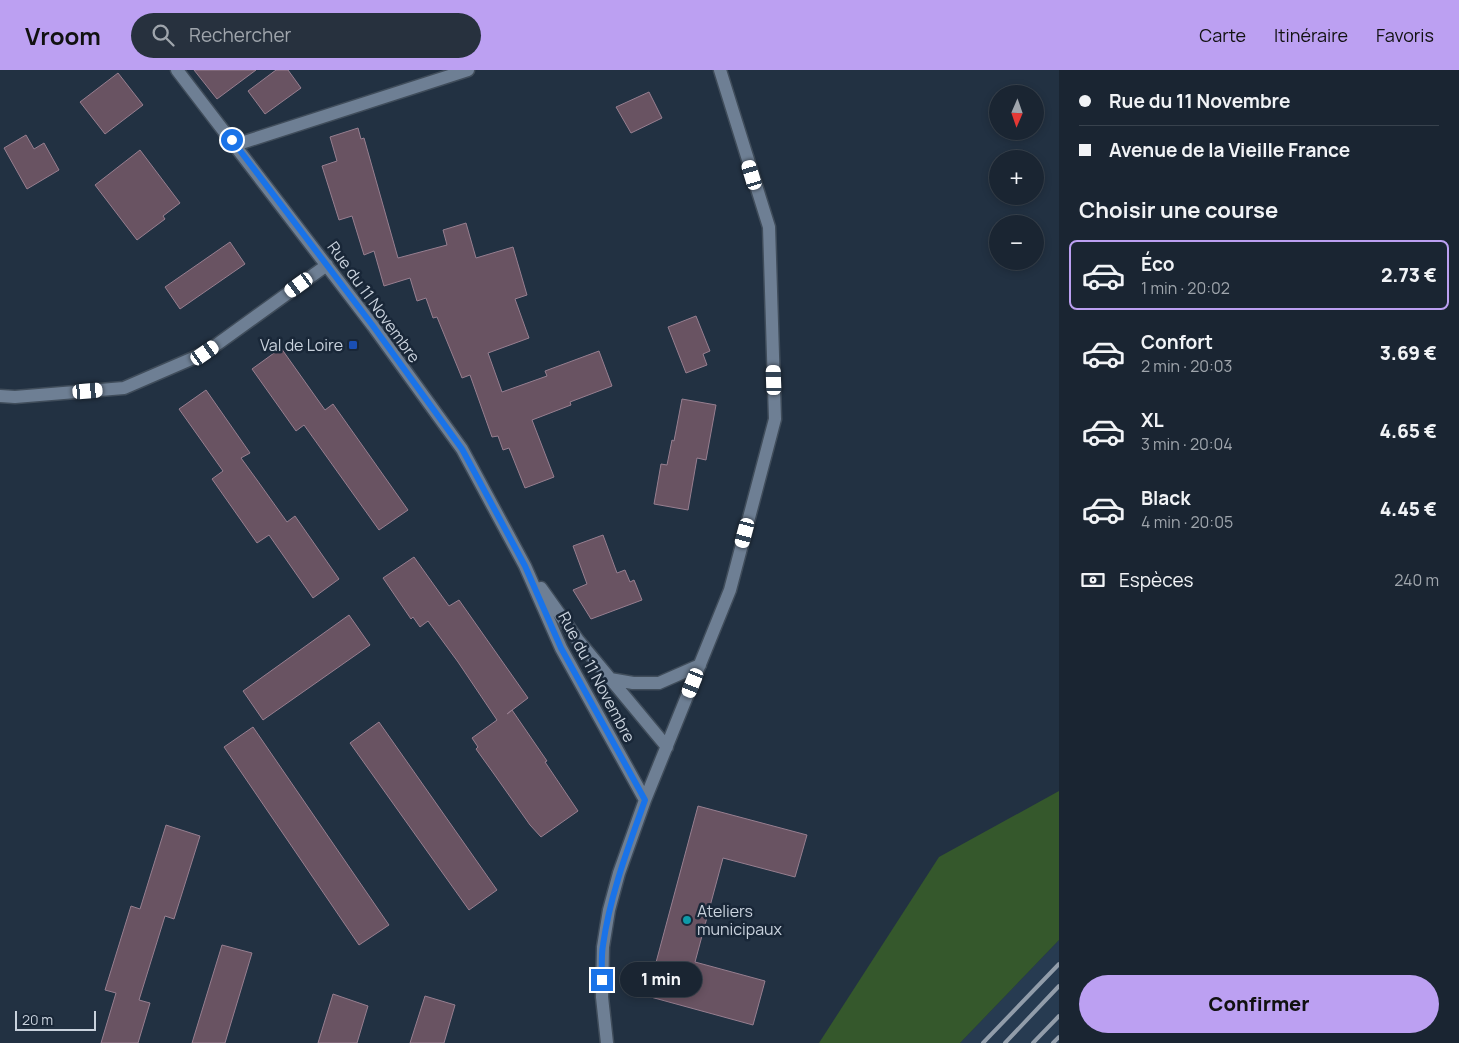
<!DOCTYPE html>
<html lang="fr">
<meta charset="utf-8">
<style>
body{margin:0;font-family:Manrope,sans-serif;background:#27313e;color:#f1f3f6;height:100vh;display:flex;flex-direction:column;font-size:19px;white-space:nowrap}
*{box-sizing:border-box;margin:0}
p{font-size:16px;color:#9fa5ac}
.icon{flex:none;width:28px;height:28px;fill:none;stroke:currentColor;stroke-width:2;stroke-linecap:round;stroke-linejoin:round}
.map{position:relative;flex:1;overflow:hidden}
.panel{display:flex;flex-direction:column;background:#1a2532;width:400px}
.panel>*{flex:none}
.hud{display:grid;align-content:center;height:110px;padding:0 20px;background:#1a2532}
.needle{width:32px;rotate:182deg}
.buttons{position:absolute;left:989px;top:15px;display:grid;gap:10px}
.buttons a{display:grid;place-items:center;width:55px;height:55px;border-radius:50%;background:#1a2532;box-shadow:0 2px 8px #0003,0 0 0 1px #38424d;font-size:25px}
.scale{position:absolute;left:15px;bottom:12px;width:81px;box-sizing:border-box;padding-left:5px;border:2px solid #c9d2dd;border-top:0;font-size:14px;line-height:18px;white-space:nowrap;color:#c9d2dd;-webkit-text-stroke:4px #192738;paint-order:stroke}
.end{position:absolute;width:22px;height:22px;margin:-11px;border:6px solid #1a73e8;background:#fff;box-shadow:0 0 0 2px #fff}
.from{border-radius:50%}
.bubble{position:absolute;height:35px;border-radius:18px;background:#1a2532;box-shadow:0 2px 8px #0003,0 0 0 1px #38424d;font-size:16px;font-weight:800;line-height:35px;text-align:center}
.car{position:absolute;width:15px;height:30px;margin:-15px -8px;border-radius:6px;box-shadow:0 0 4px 1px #0007;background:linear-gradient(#fff 24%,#345 0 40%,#fff 0 76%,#345 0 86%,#fff 0)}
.hud b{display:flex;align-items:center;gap:18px;height:48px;font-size:19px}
.hud b+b{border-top:1px solid #38424d}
.hud i{width:12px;height:12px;background:#f1f3f6}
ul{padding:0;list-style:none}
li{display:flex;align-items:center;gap:15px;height:70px;margin:0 10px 8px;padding:0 10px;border:2px solid transparent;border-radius:8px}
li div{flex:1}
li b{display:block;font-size:19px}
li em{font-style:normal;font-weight:800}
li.current{border-color:#bca0f2}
li>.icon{width:45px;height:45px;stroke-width:1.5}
h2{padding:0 20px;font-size:22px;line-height:60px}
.pay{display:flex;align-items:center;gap:12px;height:55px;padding:0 20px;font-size:19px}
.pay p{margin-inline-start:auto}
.action{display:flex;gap:10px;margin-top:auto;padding:10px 20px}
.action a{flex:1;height:58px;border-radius:30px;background:#bca0f2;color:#111;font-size:20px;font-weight:800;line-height:58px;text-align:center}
header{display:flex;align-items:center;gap:30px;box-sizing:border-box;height:70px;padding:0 25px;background:#bca0f2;color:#111}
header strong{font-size:24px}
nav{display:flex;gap:28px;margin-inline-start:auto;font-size:18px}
.search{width:350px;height:45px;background:#27313e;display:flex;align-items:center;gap:12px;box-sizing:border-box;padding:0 18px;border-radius:28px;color:#9fa5ac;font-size:19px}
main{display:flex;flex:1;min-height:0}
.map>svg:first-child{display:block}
.built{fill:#273b51}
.green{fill:#35582c}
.building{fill:#695362;stroke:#977f90}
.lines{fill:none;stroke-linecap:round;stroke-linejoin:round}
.street-casing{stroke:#404d5b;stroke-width:15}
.street{stroke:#6e7f94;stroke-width:12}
.rail{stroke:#929daa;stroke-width:4}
.route{stroke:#1a73e8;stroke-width:6}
.transit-dot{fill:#1a4fb4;stroke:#192738;stroke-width:2}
.culture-dot{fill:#0f9aa8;stroke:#192738;stroke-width:2}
.labels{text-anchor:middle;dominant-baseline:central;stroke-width:5;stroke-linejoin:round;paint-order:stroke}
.street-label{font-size:16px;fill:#c9d2dd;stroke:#192738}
.poi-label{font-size:16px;fill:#c9d2dd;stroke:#192738;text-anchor:end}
</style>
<header>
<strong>Vroom</strong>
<div class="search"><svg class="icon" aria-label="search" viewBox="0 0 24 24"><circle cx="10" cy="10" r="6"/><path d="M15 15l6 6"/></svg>Rechercher</div>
<nav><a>Carte</a><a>Itinéraire</a><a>Favoris</a></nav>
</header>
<main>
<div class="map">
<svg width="1059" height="973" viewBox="0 0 1059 973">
<rect width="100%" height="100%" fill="#223142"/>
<path class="built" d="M1059,870V973H960Z"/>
<path class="green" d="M1059,721V870L960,973H819L939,787Z"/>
<path class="building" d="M194,0H256L217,29Z
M276,0H288L301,18L265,44L248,21Z
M118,3L143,35L105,64L80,32Z
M649,22L662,48L631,63L616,37Z
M358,58L361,69L364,68L398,188L447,175L443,160L466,153L476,188L513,177L527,225L515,229L529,268L488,283L502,322L547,306L545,301L599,281L612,316L570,332L571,335L532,350L554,407L525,418L509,378L503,380L498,366L492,367L470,305L462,308L437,247L433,248L426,228L417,231L410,208L384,216L374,181L364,185L352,146L339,150L322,96L337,91L330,67Z
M26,65L34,79L44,73L59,100L27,119L4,78Z
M140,80L180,133L163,146L165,149L137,170L95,115Z
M230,172L245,194L180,239L165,217Z
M696,246L710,281L703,284L707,295L686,303L668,257Z
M281,278L325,340L333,334L408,440L379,460L304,355L296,361L252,299Z
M206,320L250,383L241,388L257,410L287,452L295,446L339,509L313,528L269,465L257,473L212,409L223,401L179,339Z
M682,329L716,335L706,390L697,388L688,440L654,434L661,394L667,395L672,370L674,371Z
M603,465L617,503L625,500L630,512L634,510L642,530L591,549L573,520L587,514L573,476Z
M414,487L449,536L459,530L528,628L507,644L512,640L547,691L545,692L578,741L541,767L530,755L494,704L476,679L478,677L472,668L497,650L458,592L428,551L420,557L413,547L411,549L383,508Z
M349,545L370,575L263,650L243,621Z
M379,652L497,820L469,840L350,673Z
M253,657L389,855L359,875L224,677Z
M698,736L807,765L795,807L723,788L695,892L765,911L753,955L647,926Z
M166,755L200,766L174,849L165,846L139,930L150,933L138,973H101L116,923L105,920L131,836L140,839Z
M222,875L252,883L225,973H192Z
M333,924L368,936L357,973H318Z
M425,926L455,935L444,973H410Z"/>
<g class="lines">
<g class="street-casing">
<path id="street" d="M177,0L373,256L462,379L525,496L561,578L645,730
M235,75L468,0
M0,326L15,327L124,318L205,283L327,195
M541,518L578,570L667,677
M610,609L633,613H659L700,595
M607,973L602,927L603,877L609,840L619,803L645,730L730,520L775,349L769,157L720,0"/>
</g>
<use href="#street" class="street"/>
<path class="rail" d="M983,973L1059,894
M1005,973L1059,916
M1033,973L1059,946
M1053,973L1059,967"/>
</g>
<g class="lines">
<path class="route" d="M232,70L373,256L462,379L525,496L561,578L645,730C628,778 610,825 603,875C601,887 602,899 602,910"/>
</g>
<rect class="transit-dot" x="348" y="270" width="10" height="10" rx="2.5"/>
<circle class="culture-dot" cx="687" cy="850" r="5"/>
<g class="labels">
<g class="street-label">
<text transform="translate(374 232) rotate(54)">Rue du 11 Novembre</text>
<text transform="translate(597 607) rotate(62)">Rue du 11 Novembre</text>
</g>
<g class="poi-label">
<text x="343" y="275">Val de Loire</text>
<text x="697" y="841" text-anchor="start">Ateliers<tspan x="697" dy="18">municipaux</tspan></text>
</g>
</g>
</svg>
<div class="buttons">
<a><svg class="needle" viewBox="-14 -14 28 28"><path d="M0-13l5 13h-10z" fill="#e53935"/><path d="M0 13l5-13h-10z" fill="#9fa5ac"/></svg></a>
<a>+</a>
<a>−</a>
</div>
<div class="scale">20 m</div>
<i class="end from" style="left:232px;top:70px"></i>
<i class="end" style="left:602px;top:910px"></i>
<div class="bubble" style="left:620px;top:892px;width:82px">1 min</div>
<i class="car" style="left:752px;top:105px;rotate:343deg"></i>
<i class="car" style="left:299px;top:215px;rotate:234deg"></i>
<i class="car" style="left:205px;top:283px;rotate:55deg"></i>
<i class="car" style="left:774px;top:310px;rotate:358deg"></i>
<i class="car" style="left:88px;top:321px;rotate:85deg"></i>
<i class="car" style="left:745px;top:463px;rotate:195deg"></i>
<i class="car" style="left:693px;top:613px;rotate:202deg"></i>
</div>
<section class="panel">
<div class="hud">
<b><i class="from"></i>Rue du 11 Novembre</b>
<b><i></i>Avenue de la Vieille France</b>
</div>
<h2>Choisir une course</h2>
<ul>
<li class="current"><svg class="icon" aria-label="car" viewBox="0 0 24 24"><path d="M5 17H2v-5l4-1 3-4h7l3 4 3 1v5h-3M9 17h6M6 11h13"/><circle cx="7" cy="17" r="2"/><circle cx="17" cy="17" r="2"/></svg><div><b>Éco</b><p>1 min · 20:02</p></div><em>2.73 €</em></li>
<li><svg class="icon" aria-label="car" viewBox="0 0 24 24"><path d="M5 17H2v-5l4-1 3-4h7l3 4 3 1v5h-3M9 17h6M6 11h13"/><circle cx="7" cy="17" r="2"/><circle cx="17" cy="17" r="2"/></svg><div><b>Confort</b><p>2 min · 20:03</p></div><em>3.69 €</em></li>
<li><svg class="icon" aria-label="car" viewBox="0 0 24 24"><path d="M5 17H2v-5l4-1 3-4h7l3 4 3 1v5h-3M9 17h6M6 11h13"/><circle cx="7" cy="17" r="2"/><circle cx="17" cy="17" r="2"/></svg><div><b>XL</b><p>3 min · 20:04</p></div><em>4.65 €</em></li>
<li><svg class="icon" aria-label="car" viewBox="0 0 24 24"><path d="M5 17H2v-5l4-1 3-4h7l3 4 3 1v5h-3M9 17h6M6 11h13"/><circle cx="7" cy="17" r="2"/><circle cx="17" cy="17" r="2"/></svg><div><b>Black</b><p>4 min · 20:05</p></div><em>4.45 €</em></li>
</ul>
<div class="pay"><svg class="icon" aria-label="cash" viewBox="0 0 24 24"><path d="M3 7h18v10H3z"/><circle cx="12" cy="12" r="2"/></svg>Espèces<p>240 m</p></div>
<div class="action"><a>Confirmer</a></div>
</section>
</main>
